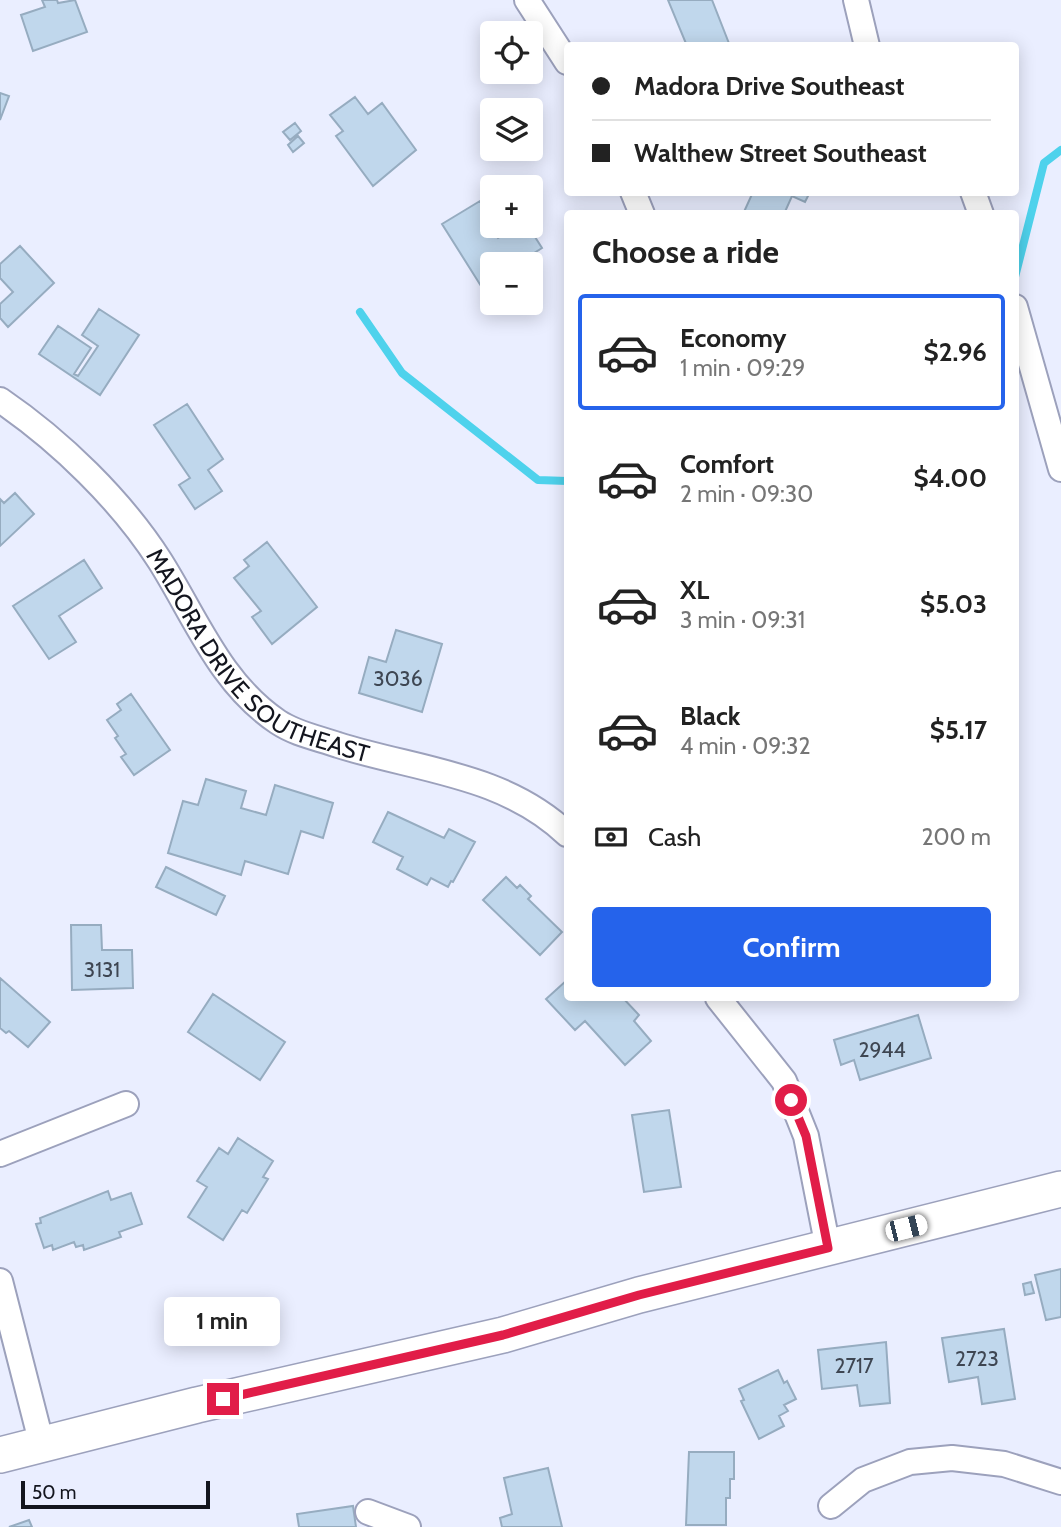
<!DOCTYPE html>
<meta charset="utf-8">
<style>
body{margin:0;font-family:Cabin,sans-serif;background:#f6f6f6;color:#222;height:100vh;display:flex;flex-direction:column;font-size:26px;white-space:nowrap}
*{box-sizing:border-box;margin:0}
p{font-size:23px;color:#767676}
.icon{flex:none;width:38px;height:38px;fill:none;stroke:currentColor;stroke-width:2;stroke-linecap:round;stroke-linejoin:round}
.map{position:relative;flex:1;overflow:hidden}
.panel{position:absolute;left:564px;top:210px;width:455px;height:791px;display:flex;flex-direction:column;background:#fff;border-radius:7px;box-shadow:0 4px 18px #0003}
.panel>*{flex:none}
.top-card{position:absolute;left:564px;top:42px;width:455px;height:154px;border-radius:7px;box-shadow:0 4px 18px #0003;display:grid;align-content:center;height:154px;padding:0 28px;background:#fff}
.fabs{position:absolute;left:480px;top:21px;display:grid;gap:14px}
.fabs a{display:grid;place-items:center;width:63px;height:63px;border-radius:7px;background:#fff;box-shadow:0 4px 18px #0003;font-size:35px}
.scale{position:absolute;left:21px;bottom:18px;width:189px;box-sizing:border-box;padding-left:7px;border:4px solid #13151e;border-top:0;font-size:19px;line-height:24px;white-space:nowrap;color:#13151e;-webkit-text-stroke:5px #eaeeff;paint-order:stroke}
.end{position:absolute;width:32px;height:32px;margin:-16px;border:9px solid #e11d48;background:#fff;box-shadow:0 0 0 4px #fff}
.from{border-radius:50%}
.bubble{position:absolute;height:49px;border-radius:7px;background:#fff;box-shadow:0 4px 18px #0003;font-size:23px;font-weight:700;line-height:49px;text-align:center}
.car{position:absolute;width:21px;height:42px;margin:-21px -10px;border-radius:9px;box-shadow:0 0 5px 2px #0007;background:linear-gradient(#fff 24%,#345 0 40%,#fff 0 76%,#345 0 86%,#fff 0)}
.top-card b{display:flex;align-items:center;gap:24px;height:66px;font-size:26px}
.top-card b+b{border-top:2px solid #e0e0e0}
.top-card i{width:18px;height:18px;background:#222}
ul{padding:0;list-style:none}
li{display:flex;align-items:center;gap:21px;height:116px;margin:0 14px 10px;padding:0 14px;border:4px solid transparent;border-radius:7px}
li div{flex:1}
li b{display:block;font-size:26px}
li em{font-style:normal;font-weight:700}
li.active{border-color:#2563eb}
li>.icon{width:63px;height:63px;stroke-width:1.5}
h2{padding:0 28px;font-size:32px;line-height:84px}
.pay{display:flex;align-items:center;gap:18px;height:77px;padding:0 28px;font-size:26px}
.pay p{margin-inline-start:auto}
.action{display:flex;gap:14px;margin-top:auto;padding:14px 28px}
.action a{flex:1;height:80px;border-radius:7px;background:#2563eb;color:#fff;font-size:28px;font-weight:700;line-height:80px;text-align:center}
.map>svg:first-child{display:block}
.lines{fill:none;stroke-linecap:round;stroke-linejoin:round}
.stream{stroke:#4ed2ec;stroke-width:8}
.building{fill:#c0d7ec;stroke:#96acc0;stroke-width:2}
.street-casing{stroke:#9ca1bc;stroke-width:28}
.secondary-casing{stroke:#9ca1bc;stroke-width:38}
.street{stroke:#fff;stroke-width:24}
.secondary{stroke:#fff;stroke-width:35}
.route{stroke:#e11d48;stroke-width:9}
.labels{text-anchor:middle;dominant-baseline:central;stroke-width:5;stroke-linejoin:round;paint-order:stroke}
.number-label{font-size:21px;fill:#3e4652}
.street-label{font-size:24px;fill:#13151e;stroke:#eaeeff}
</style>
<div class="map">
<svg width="1061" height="1527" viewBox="0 0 1061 1527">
<rect width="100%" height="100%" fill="#eaeeff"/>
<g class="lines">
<path class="stream" d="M1015,277L1044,163L1061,150
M360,312L402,373L538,480L567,481"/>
</g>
<path class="building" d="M42,0H57L58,3L75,0L87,32L33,51L21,15L45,7Z
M668,0H712L730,46H687Z
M0,93L9,96L0,120Z
M355,97L368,114L382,103L416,150L373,186L336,136L343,131L330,115Z
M295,123L301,131L290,140L283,132Z
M298,136L304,143L293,152L288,145Z
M753,192H810L805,202L792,196L784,214H743Z
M480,201L491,218L486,221L498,238L518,226H528L542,248L517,264H492V280L481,286L442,224Z
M20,246L54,283L8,327L0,318V304L13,292L0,278V264Z
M99,309L139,335L100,395L39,354L58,326L91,348L74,374L78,376L98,346L82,335Z
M187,404L223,459L208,470L222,491L195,509L179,485L190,478L154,425Z
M15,493L34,514L0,546V499L4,503Z
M267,542L317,607L272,644L252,617L261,611L234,578L249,566L244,560Z
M84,560L102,588L59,616L76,642L49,659L13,606Z
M396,630L442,644L422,712L359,693L369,657L386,662Z
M131,694L170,750L134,775L121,757L126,754L115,738L118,736L107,720L121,710L117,704Z
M206,779L246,791L241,808L266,815L275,785L333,803L323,838L301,831L288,874L245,861L241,875L168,853L183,801L198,805Z
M388,812L444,838L449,829L475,842L453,882L451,881L448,887L431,878L427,885L397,869L403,857L373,842Z
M166,867L225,896L216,915L156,887Z
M506,877L517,888L520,885L531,896L528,899L562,932L540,955L483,900Z
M71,925H101L102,950H132L133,988L72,990Z
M0,978L50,1022L28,1047L9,1031L6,1033L0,1028Z
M567,980V998H623L639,1015L634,1021L651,1041L625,1065L585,1021L575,1030L546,999Z
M213,994L285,1042L260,1080L188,1032Z
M918,1015L931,1058L860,1080L854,1060L841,1065L834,1040Z
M669,1110L681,1187L644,1192L632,1115Z
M238,1138L273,1161L263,1177L268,1179L247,1213L242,1210L223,1240L188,1217L207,1187L197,1181L219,1148L228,1154Z
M108,1191L111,1200L131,1193L142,1224L119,1232L121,1237L84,1250L83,1245L76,1247L74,1242L53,1250L52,1245L44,1248L36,1224L41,1223L40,1218Z
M1061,1269V1317L1046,1320L1035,1275Z
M1031,1282L1034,1293L1025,1295L1023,1284Z
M1004,1329L1015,1399L982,1404L978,1377L949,1382L942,1338Z
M886,1342L890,1403L860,1406L857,1385L822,1389L818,1350Z
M778,1370L784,1383L787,1381L796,1399L784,1405L788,1411L779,1416L784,1426L759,1439L741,1401L744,1400L739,1389Z
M689,1452H734V1479H730V1498H726V1525H686Z
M548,1468L562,1527H502L500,1518L512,1514L504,1478Z
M353,1506L356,1527H299L297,1514Z
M29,1520L32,1527H9Z"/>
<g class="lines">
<g class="street-casing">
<g id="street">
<path d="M527,0L567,62"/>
<path d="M856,0L867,46"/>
<path d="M633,192L642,214"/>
<path d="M973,192L981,214"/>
<path d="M1015,307L1061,469"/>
<path id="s1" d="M0,400C60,441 121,500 160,561C196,618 220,683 278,722C296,734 318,738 338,745C417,770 504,774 567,834"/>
<path d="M718,998L784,1081L806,1136L828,1248"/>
<path d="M0,1154L126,1104"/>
<path d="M0,1281L42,1445"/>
<path d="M831,1506L863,1480L910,1462L952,1458L1004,1464L1061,1482"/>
<path d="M368,1512L408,1527"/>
</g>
</g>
<g class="secondary-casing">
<path id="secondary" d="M0,1455L197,1405L503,1335L639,1295L1061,1189"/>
</g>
<use href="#street" class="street"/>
<use href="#secondary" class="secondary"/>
</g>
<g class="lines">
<path class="route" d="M223,1399L503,1335L639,1295L828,1248L806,1136L791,1100"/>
</g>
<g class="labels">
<g class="number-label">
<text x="398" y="678">3036</text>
<text x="102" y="969">3131</text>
<text x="882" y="1049">2944</text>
<text x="977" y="1358">2723</text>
<text x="854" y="1365">2717</text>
</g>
<g class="street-label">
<text stroke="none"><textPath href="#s1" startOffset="371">MADORA DRIVE SOUTHEAST</textPath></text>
</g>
</g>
</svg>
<div class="fabs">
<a><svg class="icon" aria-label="locate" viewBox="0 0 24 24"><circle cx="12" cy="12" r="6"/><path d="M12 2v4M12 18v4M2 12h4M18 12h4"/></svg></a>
<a><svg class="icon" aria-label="layers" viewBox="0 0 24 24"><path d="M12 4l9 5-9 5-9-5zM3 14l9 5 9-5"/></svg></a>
<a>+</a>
<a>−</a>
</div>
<div class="scale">50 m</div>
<i class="end from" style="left:791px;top:1100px"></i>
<i class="end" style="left:223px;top:1399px"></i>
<div class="bubble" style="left:164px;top:1297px;width:116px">1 min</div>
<i class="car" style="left:906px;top:1228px;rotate:76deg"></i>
<div class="top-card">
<b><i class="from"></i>Madora Drive Southeast</b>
<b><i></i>Walthew Street Southeast</b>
</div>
<section class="panel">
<h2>Choose a ride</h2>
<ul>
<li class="active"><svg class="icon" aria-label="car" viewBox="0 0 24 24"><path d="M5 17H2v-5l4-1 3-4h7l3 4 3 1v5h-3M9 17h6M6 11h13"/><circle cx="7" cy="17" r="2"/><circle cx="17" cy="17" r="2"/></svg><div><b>Economy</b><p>1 min · 09:29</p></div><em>$2.96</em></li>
<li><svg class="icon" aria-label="car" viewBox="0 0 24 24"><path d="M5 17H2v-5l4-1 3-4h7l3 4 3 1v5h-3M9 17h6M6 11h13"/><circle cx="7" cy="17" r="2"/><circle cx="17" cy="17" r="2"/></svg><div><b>Comfort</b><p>2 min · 09:30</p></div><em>$4.00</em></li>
<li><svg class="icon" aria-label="car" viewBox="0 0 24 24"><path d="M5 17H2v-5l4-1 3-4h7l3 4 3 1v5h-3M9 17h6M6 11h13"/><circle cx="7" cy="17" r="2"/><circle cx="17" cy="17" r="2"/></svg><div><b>XL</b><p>3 min · 09:31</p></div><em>$5.03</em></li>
<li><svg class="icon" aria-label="car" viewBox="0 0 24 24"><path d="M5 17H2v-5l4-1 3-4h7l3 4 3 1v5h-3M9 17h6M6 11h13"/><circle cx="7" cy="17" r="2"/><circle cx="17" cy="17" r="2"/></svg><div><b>Black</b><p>4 min · 09:32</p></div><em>$5.17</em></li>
</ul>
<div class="pay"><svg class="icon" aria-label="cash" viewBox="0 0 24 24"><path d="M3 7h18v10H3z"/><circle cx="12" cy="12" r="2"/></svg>Cash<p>200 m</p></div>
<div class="action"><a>Confirm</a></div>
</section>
</div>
